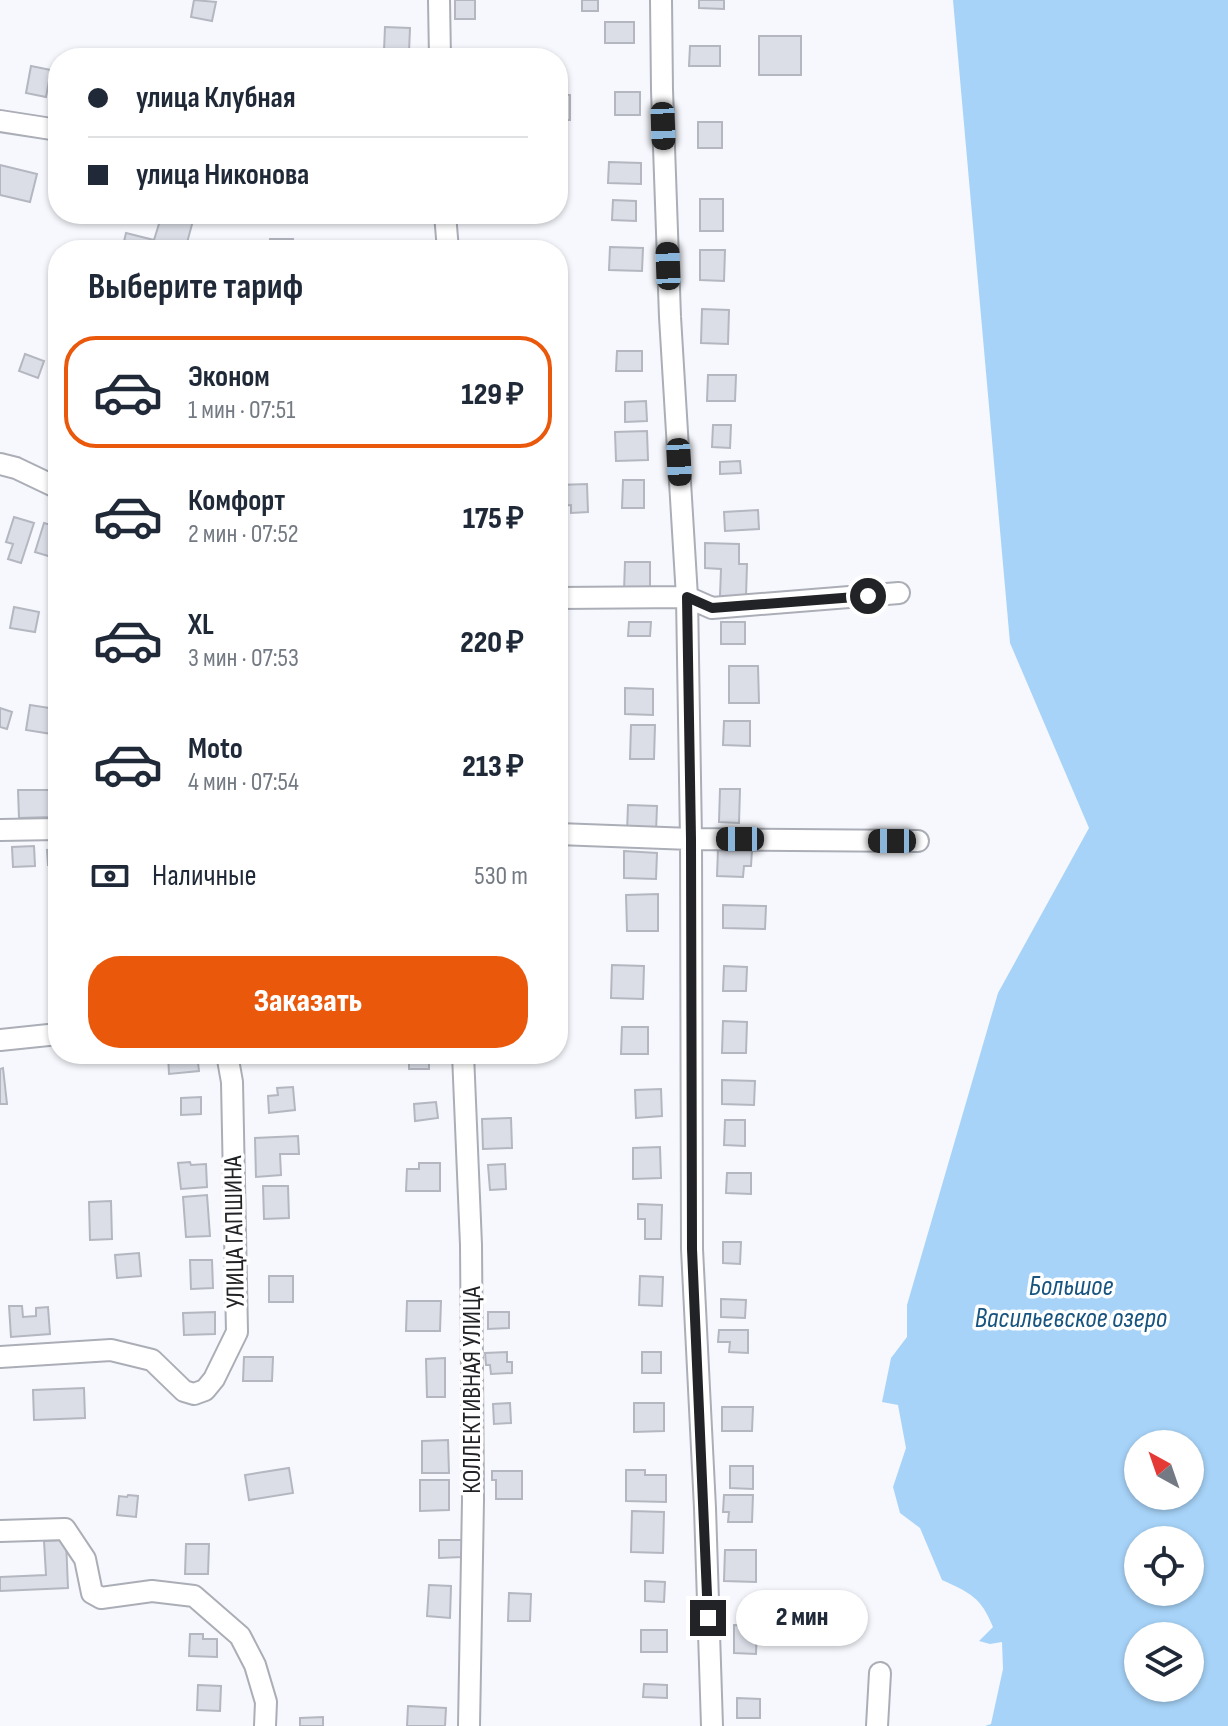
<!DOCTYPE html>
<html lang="ru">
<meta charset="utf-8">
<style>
body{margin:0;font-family:"Sofia Sans Condensed",sans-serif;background:#f2f2f3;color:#1f2937;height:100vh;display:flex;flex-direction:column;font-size:30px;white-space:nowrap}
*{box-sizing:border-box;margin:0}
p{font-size:26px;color:#747a83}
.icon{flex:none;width:44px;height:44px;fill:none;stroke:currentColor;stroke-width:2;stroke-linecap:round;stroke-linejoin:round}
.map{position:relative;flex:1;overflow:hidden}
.sheet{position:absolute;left:48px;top:240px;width:520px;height:824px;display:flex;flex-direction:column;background:#fff;border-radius:32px;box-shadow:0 2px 6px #0004}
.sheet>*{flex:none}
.guide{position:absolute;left:48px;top:48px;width:520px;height:176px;border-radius:32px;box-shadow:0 2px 6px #0004;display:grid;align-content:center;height:176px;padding:0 40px;background:#fff}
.needle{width:52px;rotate:320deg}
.buttons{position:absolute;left:1124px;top:1430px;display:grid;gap:16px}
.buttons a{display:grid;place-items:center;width:80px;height:80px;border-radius:50%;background:#fff;box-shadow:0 2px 6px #0004;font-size:40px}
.end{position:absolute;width:36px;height:36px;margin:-18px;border:10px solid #222326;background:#fff;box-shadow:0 0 0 4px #fff}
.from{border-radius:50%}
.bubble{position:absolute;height:56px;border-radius:28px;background:#fff;box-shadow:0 2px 6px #0004;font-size:26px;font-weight:800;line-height:56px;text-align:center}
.car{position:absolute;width:24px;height:48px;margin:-24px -12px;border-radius:10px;box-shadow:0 0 6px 2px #0007;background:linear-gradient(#222 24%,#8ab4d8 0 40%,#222 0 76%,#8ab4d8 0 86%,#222 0)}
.guide b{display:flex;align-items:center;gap:28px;height:76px;font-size:30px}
.guide b+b{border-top:2px solid #e0e1e3}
.guide i{width:20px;height:20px;background:#1f2937}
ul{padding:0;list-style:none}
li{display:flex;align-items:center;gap:24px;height:112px;margin:0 16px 12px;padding:0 24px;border:4px solid transparent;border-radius:32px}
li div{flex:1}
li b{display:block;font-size:30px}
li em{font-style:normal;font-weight:800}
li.current{border-color:#ea580c}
li>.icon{width:72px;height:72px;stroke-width:1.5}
h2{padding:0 40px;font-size:36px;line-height:96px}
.pay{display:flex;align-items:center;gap:20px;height:88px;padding:0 40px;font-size:30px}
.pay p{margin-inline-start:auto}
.button{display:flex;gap:16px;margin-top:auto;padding:16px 40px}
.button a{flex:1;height:92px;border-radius:32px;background:#ea580c;color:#fff;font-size:32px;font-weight:800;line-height:92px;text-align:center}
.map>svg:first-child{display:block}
.water{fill:#a7d3f8;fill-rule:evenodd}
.building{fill:#dbdee7;stroke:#b4b7c0;stroke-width:2}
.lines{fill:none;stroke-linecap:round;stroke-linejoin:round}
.minor-casing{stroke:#abaeb6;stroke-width:24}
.minor{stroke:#fff;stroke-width:20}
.route{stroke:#222326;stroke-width:10}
.labels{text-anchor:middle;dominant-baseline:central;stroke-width:7;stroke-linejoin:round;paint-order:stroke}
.street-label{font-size:26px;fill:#222326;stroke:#fff}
.water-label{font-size:28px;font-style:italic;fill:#17547f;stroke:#fff}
</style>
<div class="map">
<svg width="1228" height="1726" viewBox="0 0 1228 1726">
<rect width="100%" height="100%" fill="#f6f8fd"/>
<path class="water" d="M953,0H1228V1726H985L991,1724L1003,1669L1002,1642L990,1644L979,1641L993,1627C981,1597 970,1593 942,1580L920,1528L900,1513L893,1487L906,1448L898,1405L882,1402L891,1358L907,1337V1305L998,993L1089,828L1010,643ZM1138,1444H1190V1496H1138ZM1138,1540H1190V1592H1138ZM1138,1636H1190V1688H1138Z"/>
<path class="building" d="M194,0L216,2L212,21L191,17Z
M455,0H475V19H455Z
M582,0H598V11H582Z
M699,0H724V9L699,8Z
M605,22H634V43H605Z
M385,27L410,28L409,52L384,51Z
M759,36H801V75H759Z
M690,46H720V66H689Z
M31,66L51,70L46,97L26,93Z
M615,92H640V115H615Z
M558,95H570V120H558Z
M698,122H722V148H698Z
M609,162L641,163V184L608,183Z
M0,165L37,174L30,202L0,195Z
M700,199H723V231H700Z
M613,200L636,201V221L612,220Z
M162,214L194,217L185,250H122L126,233L154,240Z
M270,239H293L294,250H271Z
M364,245H396V250H364Z
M610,247L643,248L642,271L609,270Z
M700,250H725L724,281L700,280Z
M702,309L729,310L728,344L701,343Z
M617,351H642V371H616Z
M25,354L44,361L38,378L19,371Z
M708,375H736L735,401H707Z
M646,401L647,421L625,422V402Z
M713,425H731L730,448L712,447Z
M647,431L648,460L616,461L615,432Z
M740,461L741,473L720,474V462Z
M623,480H644V508H622Z
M587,484L588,512L571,513V505L558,506V485Z
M758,510L759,529L725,531L724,512Z
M14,517L34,523L21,563L8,559L13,544L6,542Z
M44,523L58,527V559L35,552Z
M705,543L739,544V564H747L746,597L720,596L721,569L705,568Z
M625,562H650V592L624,591Z
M14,607L39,612L35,632L10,628Z
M629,622H651L650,636H628Z
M721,622H745V644H721Z
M729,666H758L759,703H729Z
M625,688L653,689V715L625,714Z
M30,705L56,709L52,734L26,730Z
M0,708L12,712L7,729L0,727Z
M724,721H750V746L723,745Z
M631,725H655L654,759H630Z
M720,789H740L739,823L719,822Z
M18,790H50V817L19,818Z
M628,805L657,806L656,832H627Z
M34,846L35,866L13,867L12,847Z
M58,849V865H48L47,850Z
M718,849L752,850L751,866H744L743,877L717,876Z
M624,851L657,853L656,879L624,878Z
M658,894V931H627L626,895Z
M723,905L766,906L765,929L723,928Z
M612,965L644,966L643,999L611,998Z
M724,966L747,967L746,991H723Z
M723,1021L747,1022L746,1053H722Z
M622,1027H648V1054H621Z
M168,1054H197L199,1071L169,1074Z
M252,1054H272L273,1060L253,1062Z
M409,1054H429V1069H409Z
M3,1068L7,1104H0V1069Z
M722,1080L755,1081L754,1105L722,1104Z
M293,1087L295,1110L269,1113L268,1096L278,1095L277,1088Z
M661,1089L662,1116L636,1118L635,1090Z
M201,1097V1114L181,1115V1098Z
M436,1102L438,1118L415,1121L414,1104Z
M511,1118L512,1148L483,1149L482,1119Z
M725,1120H745V1146L724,1145Z
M298,1136L299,1154H280L281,1175L256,1177L255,1138Z
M660,1147L661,1178L633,1179V1148Z
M190,1162L191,1165L206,1164L207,1187L181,1189L178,1163Z
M419,1163H440V1191H406L407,1169H419Z
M505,1164L506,1189L490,1190L488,1165Z
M727,1173H751V1194L726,1193Z
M263,1186H288L289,1218L264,1219Z
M207,1195L210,1236L186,1237L183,1197Z
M111,1201L112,1239L90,1240L89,1202Z
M638,1204L662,1205L661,1239H645V1219H638Z
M723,1242H741L740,1264L723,1263Z
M139,1253L141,1276L117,1278L115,1255Z
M190,1260H212L213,1288L191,1289Z
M269,1276H293V1302H269Z
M640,1276L663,1277L662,1306L639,1305Z
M721,1299L746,1300L745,1318L721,1317Z
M407,1301H441L440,1331H406Z
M9,1306H22L23,1317L36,1316V1308L48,1307L50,1334L11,1337Z
M215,1312V1334L184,1335L183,1313Z
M488,1312H509V1328L488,1329Z
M719,1330H748V1353L729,1352L730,1342H718Z
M507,1352V1362H512V1373L491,1374L490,1365H486L485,1353Z
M642,1352H661V1373H642Z
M244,1357H273L272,1381H243Z
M445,1358V1397H427L426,1359Z
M84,1388L85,1418L34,1420L33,1390Z
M510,1403L511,1423L494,1424L493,1404Z
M634,1403H664V1431L634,1432Z
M722,1407H753L752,1431H722Z
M448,1440L449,1473H422V1441Z
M730,1466H753V1489L730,1488Z
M289,1468L293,1493L249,1500L245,1475Z
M626,1470H645V1475H666V1502L626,1501Z
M492,1471H522V1499H496V1480H492Z
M420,1480H449V1510L420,1511Z
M128,1495L138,1496L136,1517L117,1515L119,1496L127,1497Z
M724,1495H753L752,1522H728L729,1512H723Z
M632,1511L664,1512L663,1553L631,1552Z
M66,1540L68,1588L0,1591V1577L46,1575L44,1541Z
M439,1540H462V1557L439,1558Z
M186,1544H209L208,1574H185Z
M725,1550H756V1582L724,1581Z
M645,1581L665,1582L664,1602L645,1601Z
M429,1585L451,1586L450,1618L427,1616Z
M509,1593L531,1594L530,1621H508Z
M734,1625L757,1626L756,1654L734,1653Z
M641,1630H667V1652H641Z
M190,1634H203V1639H217V1657L189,1656Z
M644,1684L667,1685V1698L643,1697Z
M198,1685L221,1686L220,1711L197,1710Z
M737,1698L760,1699V1718H737Z
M408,1706L446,1708L445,1726H407Z
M323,1717V1726H300V1718Z"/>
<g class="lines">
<g class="minor-casing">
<path id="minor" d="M439,0L440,58
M661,0L662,90L670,317L687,597L691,839L692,1249L705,1508L712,1726
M0,121L58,130
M445,214L448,250
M0,464L16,468L58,488
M558,598L687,597L712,608L899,593
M0,830L58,829
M558,834L691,839L918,841
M0,1040L58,1034
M463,1054L471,1245L473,1500L469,1726
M0,1357L111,1350L152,1360L184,1391L194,1394L205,1390L214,1379L237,1332L232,1082L227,1054
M0,1531L65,1529L85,1559L92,1593L101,1598L152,1591L194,1596L240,1636L255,1665L266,1702L265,1726
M877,1726L880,1673"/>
</g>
<use href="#minor" class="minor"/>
</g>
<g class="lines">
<path class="route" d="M708,1618L692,1249L691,839L687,597L712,608L868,596"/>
</g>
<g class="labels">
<g class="street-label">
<text transform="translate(235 1232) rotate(-91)">УЛИЦА ГАПШИНА</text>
<text transform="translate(472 1390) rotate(-90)">КОЛЛЕКТИВНАЯ УЛИЦА</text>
</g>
<g class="water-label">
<text x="1071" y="1286">Большое<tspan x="1071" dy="32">Васильевское озеро</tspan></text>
</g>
</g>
</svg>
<div class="buttons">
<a><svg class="needle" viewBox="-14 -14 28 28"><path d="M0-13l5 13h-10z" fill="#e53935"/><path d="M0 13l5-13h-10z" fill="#747a83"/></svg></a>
<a><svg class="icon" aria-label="locate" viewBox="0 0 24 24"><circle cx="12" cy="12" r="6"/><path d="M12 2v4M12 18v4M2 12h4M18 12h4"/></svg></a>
<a><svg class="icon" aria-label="layers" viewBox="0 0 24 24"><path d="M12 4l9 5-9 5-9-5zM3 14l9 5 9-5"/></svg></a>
</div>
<i class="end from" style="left:868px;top:596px"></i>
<i class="end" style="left:708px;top:1618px"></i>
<div class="bubble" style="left:736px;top:1590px;width:132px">2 мин</div>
<i class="car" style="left:663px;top:126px;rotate:178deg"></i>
<i class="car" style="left:668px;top:266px;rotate:358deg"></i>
<i class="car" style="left:679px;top:462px;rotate:177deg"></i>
<i class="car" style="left:740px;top:839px;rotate:270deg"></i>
<i class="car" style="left:892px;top:841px;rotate:270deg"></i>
<div class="guide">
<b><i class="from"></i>улица Клубная</b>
<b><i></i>улица Никонова</b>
</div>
<section class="sheet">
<h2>Выберите тариф</h2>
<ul>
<li class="current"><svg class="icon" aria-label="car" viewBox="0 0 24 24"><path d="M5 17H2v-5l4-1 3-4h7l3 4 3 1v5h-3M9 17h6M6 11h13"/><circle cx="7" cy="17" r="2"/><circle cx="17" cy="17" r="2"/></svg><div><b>Эконом</b><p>1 мин · 07:51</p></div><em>129 ₽</em></li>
<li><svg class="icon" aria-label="car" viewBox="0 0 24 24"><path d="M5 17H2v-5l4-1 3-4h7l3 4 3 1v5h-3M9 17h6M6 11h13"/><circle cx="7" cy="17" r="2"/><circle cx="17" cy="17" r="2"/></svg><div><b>Комфорт</b><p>2 мин · 07:52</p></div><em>175 ₽</em></li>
<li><svg class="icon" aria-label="car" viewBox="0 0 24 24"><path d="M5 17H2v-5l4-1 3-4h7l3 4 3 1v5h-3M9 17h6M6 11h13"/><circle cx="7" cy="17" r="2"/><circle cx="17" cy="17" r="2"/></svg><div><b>XL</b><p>3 мин · 07:53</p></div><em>220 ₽</em></li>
<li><svg class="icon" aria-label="car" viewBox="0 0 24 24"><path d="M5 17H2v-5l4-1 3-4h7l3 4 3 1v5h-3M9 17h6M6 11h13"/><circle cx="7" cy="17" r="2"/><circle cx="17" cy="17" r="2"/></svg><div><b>Moto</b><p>4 мин · 07:54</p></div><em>213 ₽</em></li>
</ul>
<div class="pay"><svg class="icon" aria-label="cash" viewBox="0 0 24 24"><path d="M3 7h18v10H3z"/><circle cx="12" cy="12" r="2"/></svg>Наличные<p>530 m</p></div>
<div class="button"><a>Заказать</a></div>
</section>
</div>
